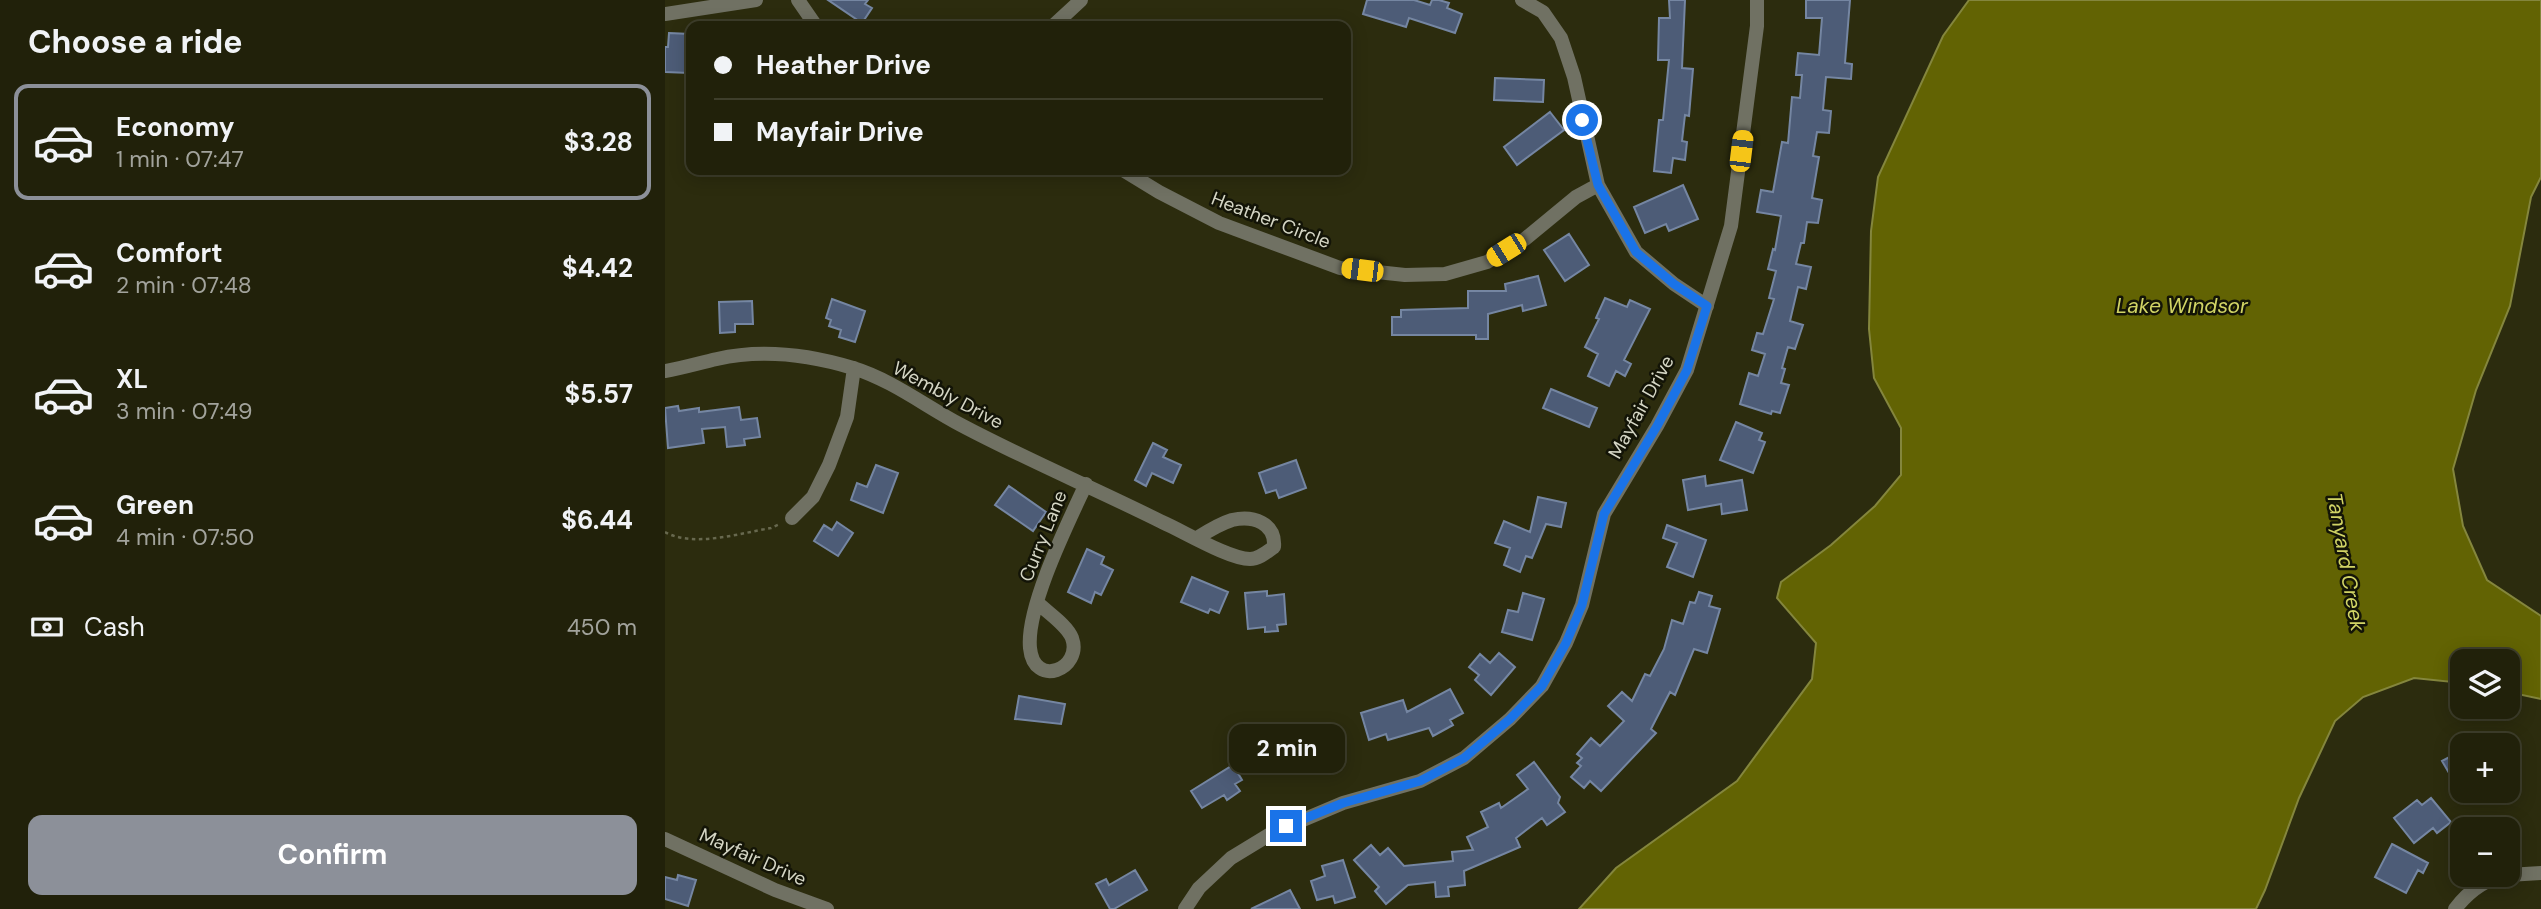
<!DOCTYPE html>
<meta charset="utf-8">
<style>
body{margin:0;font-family:"DM Sans",sans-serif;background:#2d2e18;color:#f1f3f6;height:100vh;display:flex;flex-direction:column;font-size:26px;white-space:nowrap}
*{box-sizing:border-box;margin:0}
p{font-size:23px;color:#a2a39c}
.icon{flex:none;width:38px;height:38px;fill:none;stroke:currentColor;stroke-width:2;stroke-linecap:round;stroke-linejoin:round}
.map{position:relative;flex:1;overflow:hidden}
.drawer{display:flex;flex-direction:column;background:#21210a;width:665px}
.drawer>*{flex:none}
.hud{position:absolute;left:21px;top:21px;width:665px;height:154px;border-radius:14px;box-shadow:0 4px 18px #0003,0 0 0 2px #3e3e2b;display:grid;align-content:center;height:154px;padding:0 28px;background:#21210a}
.controls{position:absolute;left:1785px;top:649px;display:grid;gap:14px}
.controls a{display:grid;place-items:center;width:70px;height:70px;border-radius:14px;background:#21210a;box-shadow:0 4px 18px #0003,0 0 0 2px #3e3e2b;font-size:35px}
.end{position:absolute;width:32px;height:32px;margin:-16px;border:9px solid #1a73e8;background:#fff;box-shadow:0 0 0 4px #fff}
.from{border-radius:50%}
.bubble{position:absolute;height:49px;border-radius:14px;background:#21210a;box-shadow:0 4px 18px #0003,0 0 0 2px #3e3e2b;font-size:23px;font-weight:700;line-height:49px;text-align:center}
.car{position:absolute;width:21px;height:42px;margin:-21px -10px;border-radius:9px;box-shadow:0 0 5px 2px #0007;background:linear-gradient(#f5c518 24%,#345 0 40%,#f5c518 0 76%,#345 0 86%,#f5c518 0)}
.hud b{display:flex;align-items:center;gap:24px;height:66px;font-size:26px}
.hud b+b{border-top:2px solid #3e3e2b}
.hud i{width:18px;height:18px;background:#f1f3f6}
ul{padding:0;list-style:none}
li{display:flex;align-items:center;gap:21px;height:116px;margin:0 14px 10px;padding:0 14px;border:4px solid transparent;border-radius:14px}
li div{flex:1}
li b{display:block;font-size:26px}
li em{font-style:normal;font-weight:700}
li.current{border-color:#8c9099}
li>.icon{width:63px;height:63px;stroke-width:1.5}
h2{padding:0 28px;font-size:32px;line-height:84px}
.pay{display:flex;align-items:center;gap:18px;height:77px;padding:0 28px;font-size:26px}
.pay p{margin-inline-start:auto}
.primary-button{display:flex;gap:14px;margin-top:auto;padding:14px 28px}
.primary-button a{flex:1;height:80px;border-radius:14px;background:#8c9099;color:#fff;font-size:28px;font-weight:700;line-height:80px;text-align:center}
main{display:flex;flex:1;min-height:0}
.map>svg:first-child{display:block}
.water{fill:#626303;stroke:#84863d;stroke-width:2}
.building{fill:#4d5c77;stroke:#7586a2;stroke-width:2}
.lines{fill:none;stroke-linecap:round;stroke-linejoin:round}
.path{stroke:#67684e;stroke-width:2.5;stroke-dasharray:3.5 3.5;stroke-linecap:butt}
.minor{stroke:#707163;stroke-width:14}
.route{stroke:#1a73e8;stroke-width:9}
.labels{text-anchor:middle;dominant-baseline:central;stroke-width:5;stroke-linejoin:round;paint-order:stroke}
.street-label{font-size:19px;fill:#d5d6c5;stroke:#131407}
.water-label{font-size:21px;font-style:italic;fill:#d1d465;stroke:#131407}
</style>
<main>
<section class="drawer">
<h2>Choose a ride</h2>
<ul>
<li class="current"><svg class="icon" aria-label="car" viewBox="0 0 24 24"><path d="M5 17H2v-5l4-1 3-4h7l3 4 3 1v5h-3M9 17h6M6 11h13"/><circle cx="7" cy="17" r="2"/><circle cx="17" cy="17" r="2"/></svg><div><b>Economy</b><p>1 min · 07:47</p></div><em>$3.28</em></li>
<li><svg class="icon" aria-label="car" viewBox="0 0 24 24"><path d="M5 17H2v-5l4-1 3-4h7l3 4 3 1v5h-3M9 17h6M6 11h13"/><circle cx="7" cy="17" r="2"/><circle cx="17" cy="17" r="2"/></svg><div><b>Comfort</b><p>2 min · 07:48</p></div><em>$4.42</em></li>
<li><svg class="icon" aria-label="car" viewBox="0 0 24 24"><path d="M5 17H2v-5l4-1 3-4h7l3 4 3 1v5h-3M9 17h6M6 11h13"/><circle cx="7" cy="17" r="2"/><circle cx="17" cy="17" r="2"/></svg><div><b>XL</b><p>3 min · 07:49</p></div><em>$5.57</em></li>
<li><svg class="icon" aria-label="car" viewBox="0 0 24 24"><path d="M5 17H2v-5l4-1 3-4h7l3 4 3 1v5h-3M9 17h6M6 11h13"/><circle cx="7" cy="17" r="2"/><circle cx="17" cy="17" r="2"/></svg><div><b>Green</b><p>4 min · 07:50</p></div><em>$6.44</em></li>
</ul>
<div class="pay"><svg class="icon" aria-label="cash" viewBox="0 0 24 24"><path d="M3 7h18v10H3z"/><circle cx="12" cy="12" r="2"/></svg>Cash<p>450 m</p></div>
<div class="primary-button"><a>Confirm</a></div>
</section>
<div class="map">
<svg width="1876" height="909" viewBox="0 0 1876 909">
<rect width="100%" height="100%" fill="#2c2c0e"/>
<path class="water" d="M1304,0H1876V177L1866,197L1845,306L1811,390L1788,469L1798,526L1822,580L1876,616V699L1843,692V662H1797V683L1749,678L1698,697L1670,721L1634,798L1600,890L1591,909H914L951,868L1072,781L1147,679L1151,643L1112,598L1116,582L1166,545L1210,506L1236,475V428L1209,378L1204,329L1206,231L1213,177L1278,36Z"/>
<path class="building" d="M163,0H203L200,4L207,8L197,23Z
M702,0H749L765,5L767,0H774L784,3L782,8L797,14L790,33L744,18L741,27L698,14Z
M1004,0H1020L1017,68L1028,69L1024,116L1020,115L1017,141L1022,142L1020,160L1008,158L1006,173L989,171L994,120H998L1004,60H993L994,18H1005Z
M1141,0H1185L1180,63L1187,64L1186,79L1161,77L1158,110L1166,111L1164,133L1152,132L1148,156L1154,157L1147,198L1157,200L1153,223L1142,222L1139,243H1136L1131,264L1146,267L1141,289L1133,287L1125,321L1138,325L1130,349L1123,347L1117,368L1120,369L1116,383L1124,385L1115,413L1107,411L1106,414L1075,404L1084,373L1093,376L1100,354L1087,350L1092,333L1098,334L1109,299L1104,298L1111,271L1103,269L1108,249L1110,250L1116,216L1092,212L1096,190L1108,192L1117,142L1123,143L1127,97L1135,98L1137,75H1131L1133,53L1154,55L1157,18H1141Z
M4,33L25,34L24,73L0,72V47H3Z
M830,78L879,80L878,102L829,100Z
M885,112L899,130L852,165L839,147Z
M1018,185L1033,219L1004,231L1001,224L980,233L969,207Z
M904,234L924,265L900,281L879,250Z
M873,276L881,305L858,311L857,305L823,314V339H811V335H727V317H736V310L803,308V291H841L840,284Z
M940,298L962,307L965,300L985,309L959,360L966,364L960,376L951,371L944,386L923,376L933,354L920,347L934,319L931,318Z
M167,299L200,311L190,342L174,337L176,330L164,326L166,320L161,318Z
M87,301L88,324H70V332L55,333L54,302Z
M886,389L932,408L924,427L878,408Z
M13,406L14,411L34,408V412L74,407L76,420L92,418L95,437L79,439L80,445L62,447L60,427L37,429L39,443L3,448L0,408Z
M1071,422L1097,433L1094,440L1100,442L1088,473L1055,460Z
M488,443L502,450L498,457L516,465L508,483L487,473L481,486L470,480Z
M631,460L641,488L614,498L611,490L601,493L594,473Z
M211,465L233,473L218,513L186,500L192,483L202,487Z
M1040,476L1041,486L1077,480L1082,510L1057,514L1056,504L1023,510L1018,480Z
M344,486L381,512L368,531L330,505Z
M873,497L901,503L896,527L881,524L867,558L861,556L855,572L839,565L845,548L830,543L839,521L865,532Z
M172,522L188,533L173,556L149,541L159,525L167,530Z
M1002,525L1041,540L1028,577L1002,567L1012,543L998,538Z
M422,549L439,557L436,564L448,570L436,595L430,592L426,603L403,592Z
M527,577L563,592L554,613L545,609L543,613L516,602Z
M602,591V596L619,594L621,624L612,625L613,631L600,632V627L583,629L580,593Z
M1034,592L1047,596L1044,606L1055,609L1042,653L1029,649L1010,695L1005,692L986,729L991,733L936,791L925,781L919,788L906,777L916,766L912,763L917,758L912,754L926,738L935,746L959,721L943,706L957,692L967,701L980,674L985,676L999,649L1007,620L1018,624L1025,602L1030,603Z
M858,593L879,599L867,640L837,632L843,610L853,612Z
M834,653L850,667L826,695L810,680L814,675L804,667L815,654L825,663Z
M785,689L798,713L785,720L788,725L768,736L764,728L723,740L721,734L704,740L696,713L738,700L742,712Z
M354,696L400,704L396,724L350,719Z
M1790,754L1797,766V795L1777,761Z
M869,762L895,797L893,803L900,812L882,825L877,818L851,838L855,847L799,871L800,885L783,887L784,896L771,897L770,882L743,885L721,904L710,891L714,887L689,860L706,845L715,855L723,848L739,866L788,861L787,852L808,850L802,837L823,827L816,812L834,803L836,808L863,789L852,775Z
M568,765L577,780L570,784L575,791L562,800L559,795L537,808L526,791Z
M1766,798L1786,822L1772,833L1768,828L1749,843L1729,818L1752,800L1757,805Z
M1727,844L1763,863L1758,873L1753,870L1741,893L1710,877Z
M678,860L690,897L670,903L668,896L652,900L646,881L660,876L657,866Z
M470,870L482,890L449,909H445L431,884L441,879L444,885Z
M13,875L31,880L23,906L0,899V877L12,880Z
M625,890L635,909H586Z"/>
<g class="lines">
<path class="path" d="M0,532C28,548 76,533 106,528L115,524"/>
<path class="minor" d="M133,0L151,26
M857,0L878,12L896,38L909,77L933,185L971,252L1009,284L1042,306
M0,14L91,0
M388,26L416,0
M458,170L494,192L554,223L675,268L740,275L780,274L822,262L860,239L911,197L933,185
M0,371C18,368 34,363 52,359C96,349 145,355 188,368C227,380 260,406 296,425C362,460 431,489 497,522C518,531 564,559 585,559C594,559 602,552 609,547C611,523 588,515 567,520C554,524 543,531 532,538
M127,518L148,497L164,465L182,417L189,368
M373,603C383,613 402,625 407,638C418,669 369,689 365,648C361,607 403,523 421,484
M0,839L110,890L162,909
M1843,875L1876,873
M520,909L534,888L566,858L607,833L678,803L755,781L799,758L845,719L877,686L901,643L917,605L939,514L992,426L1022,370L1066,226L1092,26V0
M1790,909C1803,892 1820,879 1841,875"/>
</g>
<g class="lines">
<path class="route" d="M621,826L678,803L755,781L799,758L845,719L877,686L901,643L917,605L939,514L992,426L1022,370L1042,306L1009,284L971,252L933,185L917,120"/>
</g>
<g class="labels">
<g class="street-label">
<text transform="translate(606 220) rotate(21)">Heather Circle</text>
<text transform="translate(283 395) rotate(28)">Wembly Drive</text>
<text transform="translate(976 407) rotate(-61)">Mayfair Drive</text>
<text transform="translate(378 536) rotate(-68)">Curry Lane</text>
<text transform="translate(88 857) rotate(24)">Mayfair Drive</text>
</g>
<g class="water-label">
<text x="1517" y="306">Lake Windsor</text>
<text transform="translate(1681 562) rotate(80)">Tanyard Creek</text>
</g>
</g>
</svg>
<div class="controls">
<a><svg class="icon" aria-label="layers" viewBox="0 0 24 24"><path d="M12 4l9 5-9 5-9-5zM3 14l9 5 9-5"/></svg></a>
<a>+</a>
<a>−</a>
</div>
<i class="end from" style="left:917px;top:120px"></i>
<i class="end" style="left:621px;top:826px"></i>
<div class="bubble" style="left:564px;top:724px;width:116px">2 min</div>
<i class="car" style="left:1076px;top:151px;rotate:7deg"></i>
<i class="car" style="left:841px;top:250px;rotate:238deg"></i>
<i class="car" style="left:697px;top:270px;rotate:277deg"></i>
<div class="hud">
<b><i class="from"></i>Heather Drive</b>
<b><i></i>Mayfair Drive</b>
</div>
</div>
</main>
